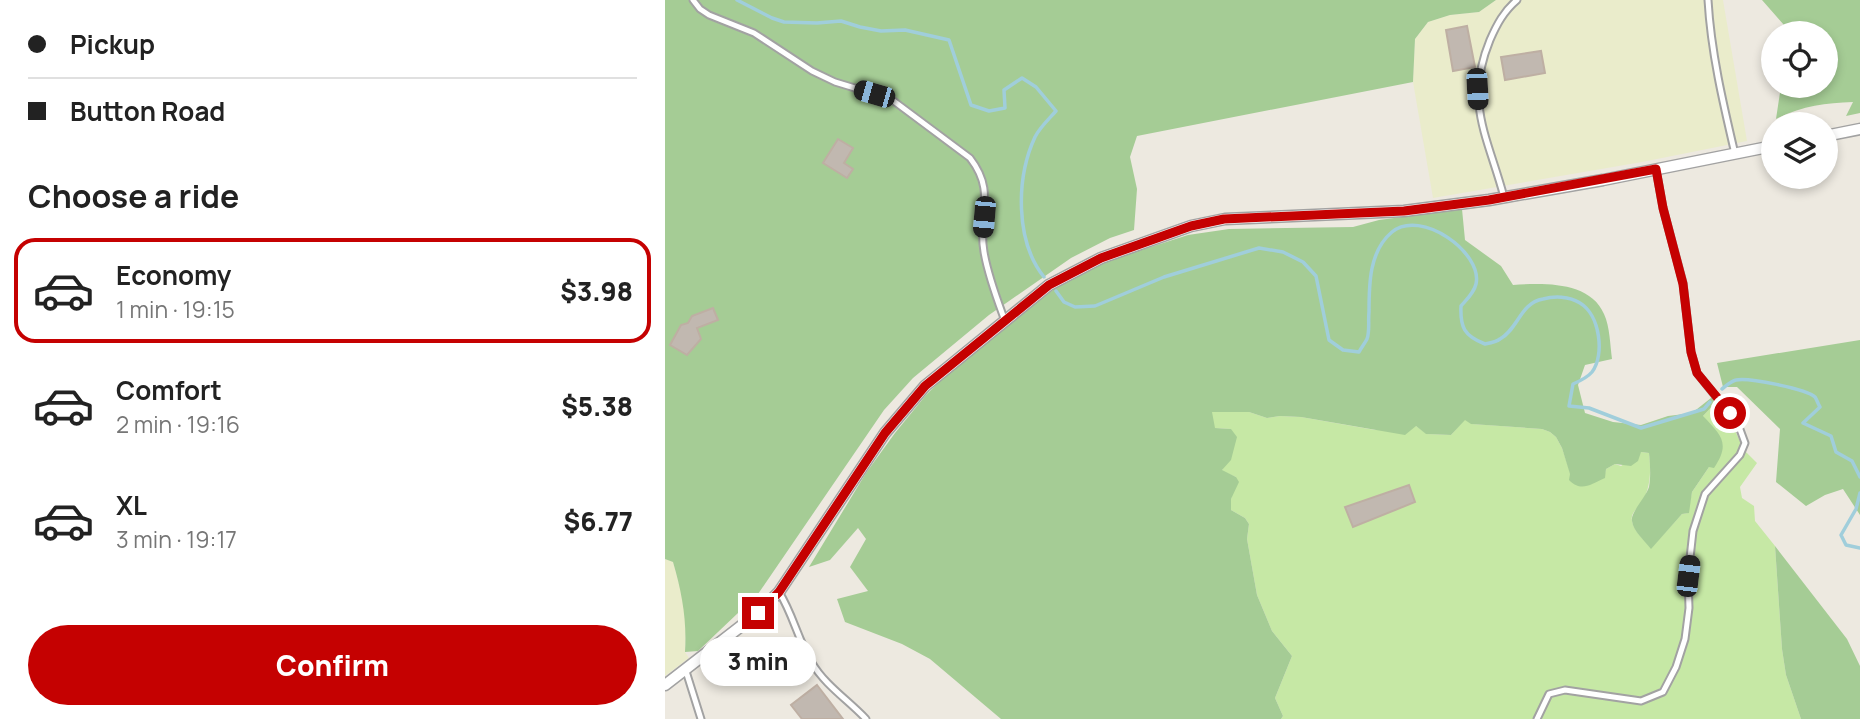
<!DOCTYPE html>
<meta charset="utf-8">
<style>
body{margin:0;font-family:Manrope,sans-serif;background:#f6f6f6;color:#222;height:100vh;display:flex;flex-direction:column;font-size:26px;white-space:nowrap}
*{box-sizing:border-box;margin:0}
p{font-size:23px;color:#767676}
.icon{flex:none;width:38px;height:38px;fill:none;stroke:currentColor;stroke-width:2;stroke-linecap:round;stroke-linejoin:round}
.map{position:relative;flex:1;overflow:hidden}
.panel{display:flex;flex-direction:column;background:#fff;width:665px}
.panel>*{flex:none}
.hud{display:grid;align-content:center;height:154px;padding:0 28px;background:#fff}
.controls{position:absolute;left:1096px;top:21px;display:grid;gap:14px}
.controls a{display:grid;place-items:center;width:77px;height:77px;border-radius:50%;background:#fff;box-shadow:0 4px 10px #0003;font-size:35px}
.end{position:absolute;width:32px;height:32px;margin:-16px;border:9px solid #c50101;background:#fff;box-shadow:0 0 0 4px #fff}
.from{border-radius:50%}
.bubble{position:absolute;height:49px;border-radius:24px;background:#fff;box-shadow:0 4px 10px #0003;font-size:23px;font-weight:800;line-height:49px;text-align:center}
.car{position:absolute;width:21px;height:42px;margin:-21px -10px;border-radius:9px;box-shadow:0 0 5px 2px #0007;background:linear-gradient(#222 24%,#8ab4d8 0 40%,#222 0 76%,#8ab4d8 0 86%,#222 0)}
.hud b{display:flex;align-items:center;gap:24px;height:66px;font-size:26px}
.hud b+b{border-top:2px solid #e0e0e0}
.hud i{width:18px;height:18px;background:#222}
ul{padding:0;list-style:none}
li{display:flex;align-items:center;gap:21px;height:105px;margin:0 14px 10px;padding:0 14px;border:4px solid transparent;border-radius:21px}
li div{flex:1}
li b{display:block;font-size:26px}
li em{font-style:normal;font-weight:800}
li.on{border-color:#c50101}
li>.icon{width:63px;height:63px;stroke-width:1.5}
h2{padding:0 28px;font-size:32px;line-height:84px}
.primary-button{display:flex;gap:14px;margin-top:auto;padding:14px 28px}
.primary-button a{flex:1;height:80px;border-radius:42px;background:#c50101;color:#fff;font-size:28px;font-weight:800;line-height:80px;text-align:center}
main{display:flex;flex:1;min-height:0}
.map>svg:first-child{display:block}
.farmland{fill:#eaeccb}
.grass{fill:#c6e8a5}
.forest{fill:#a5cc95}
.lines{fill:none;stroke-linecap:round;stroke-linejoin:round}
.stream{stroke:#a0cedb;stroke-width:3.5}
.building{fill:#c1b8b0;stroke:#beafa3;stroke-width:2}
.lane-casing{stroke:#a2a2a2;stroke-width:9}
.street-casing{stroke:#a2a2a2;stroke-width:13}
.lane{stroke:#fff;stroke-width:5}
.street{stroke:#fff;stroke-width:10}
.route{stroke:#c50101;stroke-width:9}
</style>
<main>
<section class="panel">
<div class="hud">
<b><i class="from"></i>Pickup</b>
<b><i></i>Button Road</b>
</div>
<h2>Choose a ride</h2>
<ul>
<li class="on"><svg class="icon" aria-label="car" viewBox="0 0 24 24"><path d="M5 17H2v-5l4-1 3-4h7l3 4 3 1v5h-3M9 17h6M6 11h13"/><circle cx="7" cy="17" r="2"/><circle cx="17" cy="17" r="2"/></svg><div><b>Economy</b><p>1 min · 19:15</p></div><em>$3.98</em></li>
<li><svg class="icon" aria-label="car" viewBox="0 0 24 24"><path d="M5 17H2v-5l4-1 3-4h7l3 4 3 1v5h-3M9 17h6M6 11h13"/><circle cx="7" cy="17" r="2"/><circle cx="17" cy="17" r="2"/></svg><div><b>Comfort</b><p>2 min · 19:16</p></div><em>$5.38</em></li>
<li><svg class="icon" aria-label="car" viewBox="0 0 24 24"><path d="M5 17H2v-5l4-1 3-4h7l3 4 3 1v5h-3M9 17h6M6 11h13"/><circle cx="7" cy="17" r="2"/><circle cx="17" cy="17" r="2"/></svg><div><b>XL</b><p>3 min · 19:17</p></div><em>$6.77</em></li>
</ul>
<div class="primary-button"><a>Confirm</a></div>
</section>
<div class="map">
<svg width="1195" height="719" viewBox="0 0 1195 719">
<rect width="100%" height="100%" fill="#ede9e0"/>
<path class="farmland" d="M831,0H1058L1082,141L977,162L768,198L748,82L750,39L763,22L785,15L814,12Z
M0,559L8,562L18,598L21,628L20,652L24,658L0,676Z"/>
<path class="grass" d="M1055,398L1079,450L1092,463L1075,487L1077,498L1089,506L1090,521L1110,546L1117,649L1121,675L1136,719H616L618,716L610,698L627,656L607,631L592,595L582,539L584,524L580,518L566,510V499L571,477L557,471L566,429L549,428L546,412H584L602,418L615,416L636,417L710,430L751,426L762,434L786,435L800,419L807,424L877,429L885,432L891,437L897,448L906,475L939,478L941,469L950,464L956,466L976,452L984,453C986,470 986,487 977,502C973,508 965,513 967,521C968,530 980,541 986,548L1017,514L1023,513L1027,492L1044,467L1038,416Z"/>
<path class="forest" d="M0,0H831L814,12L785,15L763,22L750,39L748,82L472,136L465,157L472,189L469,230L445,238L406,258L324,315L248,378L219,410L93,594L33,651L20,652C22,620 17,593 8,562L0,559Z
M1097,0H1195V113L1181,116L1188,102C1160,103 1137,106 1111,119L1116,86H1160V33H1115L1119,25Z
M797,209L800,240L836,266L848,285C878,283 925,281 939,314C945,327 945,345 947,359L920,365L913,385L920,413L948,422L976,425L1003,416L1027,413L1046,398H1055L1038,416C1056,435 1066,443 1049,468L1044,467L1027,492L1024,513L1017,514L986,549C980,541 968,531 967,521C965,513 981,497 984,487C986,476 985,464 984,453L976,452L973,461L966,466L950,464L941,469L940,478C925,485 916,492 904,480L905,474L897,448L891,437L885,432L877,429L806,424L800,420L786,435L761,434L751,426L740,435L636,417L615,416L602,418L584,412H547L550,428L566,429L572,437L566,460L557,470L571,477L574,482L566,499V510L580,518L584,524L582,539L592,595L607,631L627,656L610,698L618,716L616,719H336L265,659L237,644L180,622L172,599L203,591L185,567L201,539L193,528L165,560L144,567L201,473L230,433L261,395L289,367L389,289L436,263L523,235L564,229L688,227L714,220Z
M1195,340V515L1178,489L1160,495L1141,506L1111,482L1115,429L1072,387H1058L1052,363Z
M1110,546L1182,639L1195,666V719H1136L1121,675L1117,649Z"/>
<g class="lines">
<path class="stream" d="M72,0L107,18L119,22L152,23L176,21L195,27L216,31L240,30L284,40L306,105L324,111L340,108L339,90L357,78L371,87L391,111C384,119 375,127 370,137C351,178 350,241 379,277
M391,291L399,302L410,307L430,306L499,277L594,248L618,252L638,262L651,276L664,340L678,350L694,352C696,348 700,343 702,339C705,331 703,320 704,312C704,285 704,251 727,232C756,208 818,253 811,284C809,293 802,299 796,306C795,327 799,336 820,344C825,343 831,342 835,339C854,328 855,303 878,299C889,296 904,296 915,303C935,315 940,355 927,372C922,378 915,381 908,384L904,406L924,408L976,428L1039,409L1045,402
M1057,389C1061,386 1066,381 1071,380C1082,377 1142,389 1150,397C1152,400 1153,404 1155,407L1138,423L1166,436L1171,452L1187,461L1195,477
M1195,493L1191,509L1176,535L1181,545L1195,548"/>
</g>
<path class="building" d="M802,26L810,67L788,71L781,30Z
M876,51L880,73L840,80L836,57Z
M173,139L188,148L179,163L188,169L182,178L158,163Z
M48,308L53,320L32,328L36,339L22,355L5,345L16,325L23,323L27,316Z
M744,485L750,502L688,527L680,507Z
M152,685L178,719H137L126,705Z"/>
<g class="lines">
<g class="lane-casing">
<path id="lane" d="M28,0L35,9L44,15L89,33L147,71L170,82L226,99L305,158C332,193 312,214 319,252C323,276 332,299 340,321
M1043,0C1046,52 1058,103 1070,154
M839,197C823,137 799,103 825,40C832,24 839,11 852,0
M114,592C128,614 133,640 147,663C160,685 183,700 201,719
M20,668L36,719
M872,719L884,694L900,690L976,701L998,692L1011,667L1020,639L1024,608L1023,576L1028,531L1040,494L1075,455L1080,443L1073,424L1032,373L1026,352L1018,283L998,208L991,169"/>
</g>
<g class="street-casing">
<path id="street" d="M1160,136L1195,129
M0,685L93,613L114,592L220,433L260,386L384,285L436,258L526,226L560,219L739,211L824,200L938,180L1108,146"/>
</g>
<use href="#lane" class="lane"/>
<use href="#street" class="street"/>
</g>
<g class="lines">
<path class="route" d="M93,613L114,592L220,433L260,386L384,285L436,258L526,226L559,219L739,211L824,200L991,169L998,208L1018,284L1026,352L1032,373L1065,413"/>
</g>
</svg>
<div class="controls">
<a><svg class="icon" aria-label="locate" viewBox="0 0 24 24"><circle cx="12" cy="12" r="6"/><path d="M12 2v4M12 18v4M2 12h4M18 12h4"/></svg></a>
<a><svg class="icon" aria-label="layers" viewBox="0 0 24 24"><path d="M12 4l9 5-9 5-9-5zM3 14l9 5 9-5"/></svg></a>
</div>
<i class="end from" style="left:1065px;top:413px"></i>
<i class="end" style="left:93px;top:613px"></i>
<div class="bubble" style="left:35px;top:637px;width:116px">3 min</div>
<i class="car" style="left:812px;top:89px;rotate:177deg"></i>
<i class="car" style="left:209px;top:94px;rotate:286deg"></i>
<i class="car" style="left:319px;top:217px;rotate:185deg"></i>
<i class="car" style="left:1023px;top:576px;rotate:7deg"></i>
</div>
</main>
